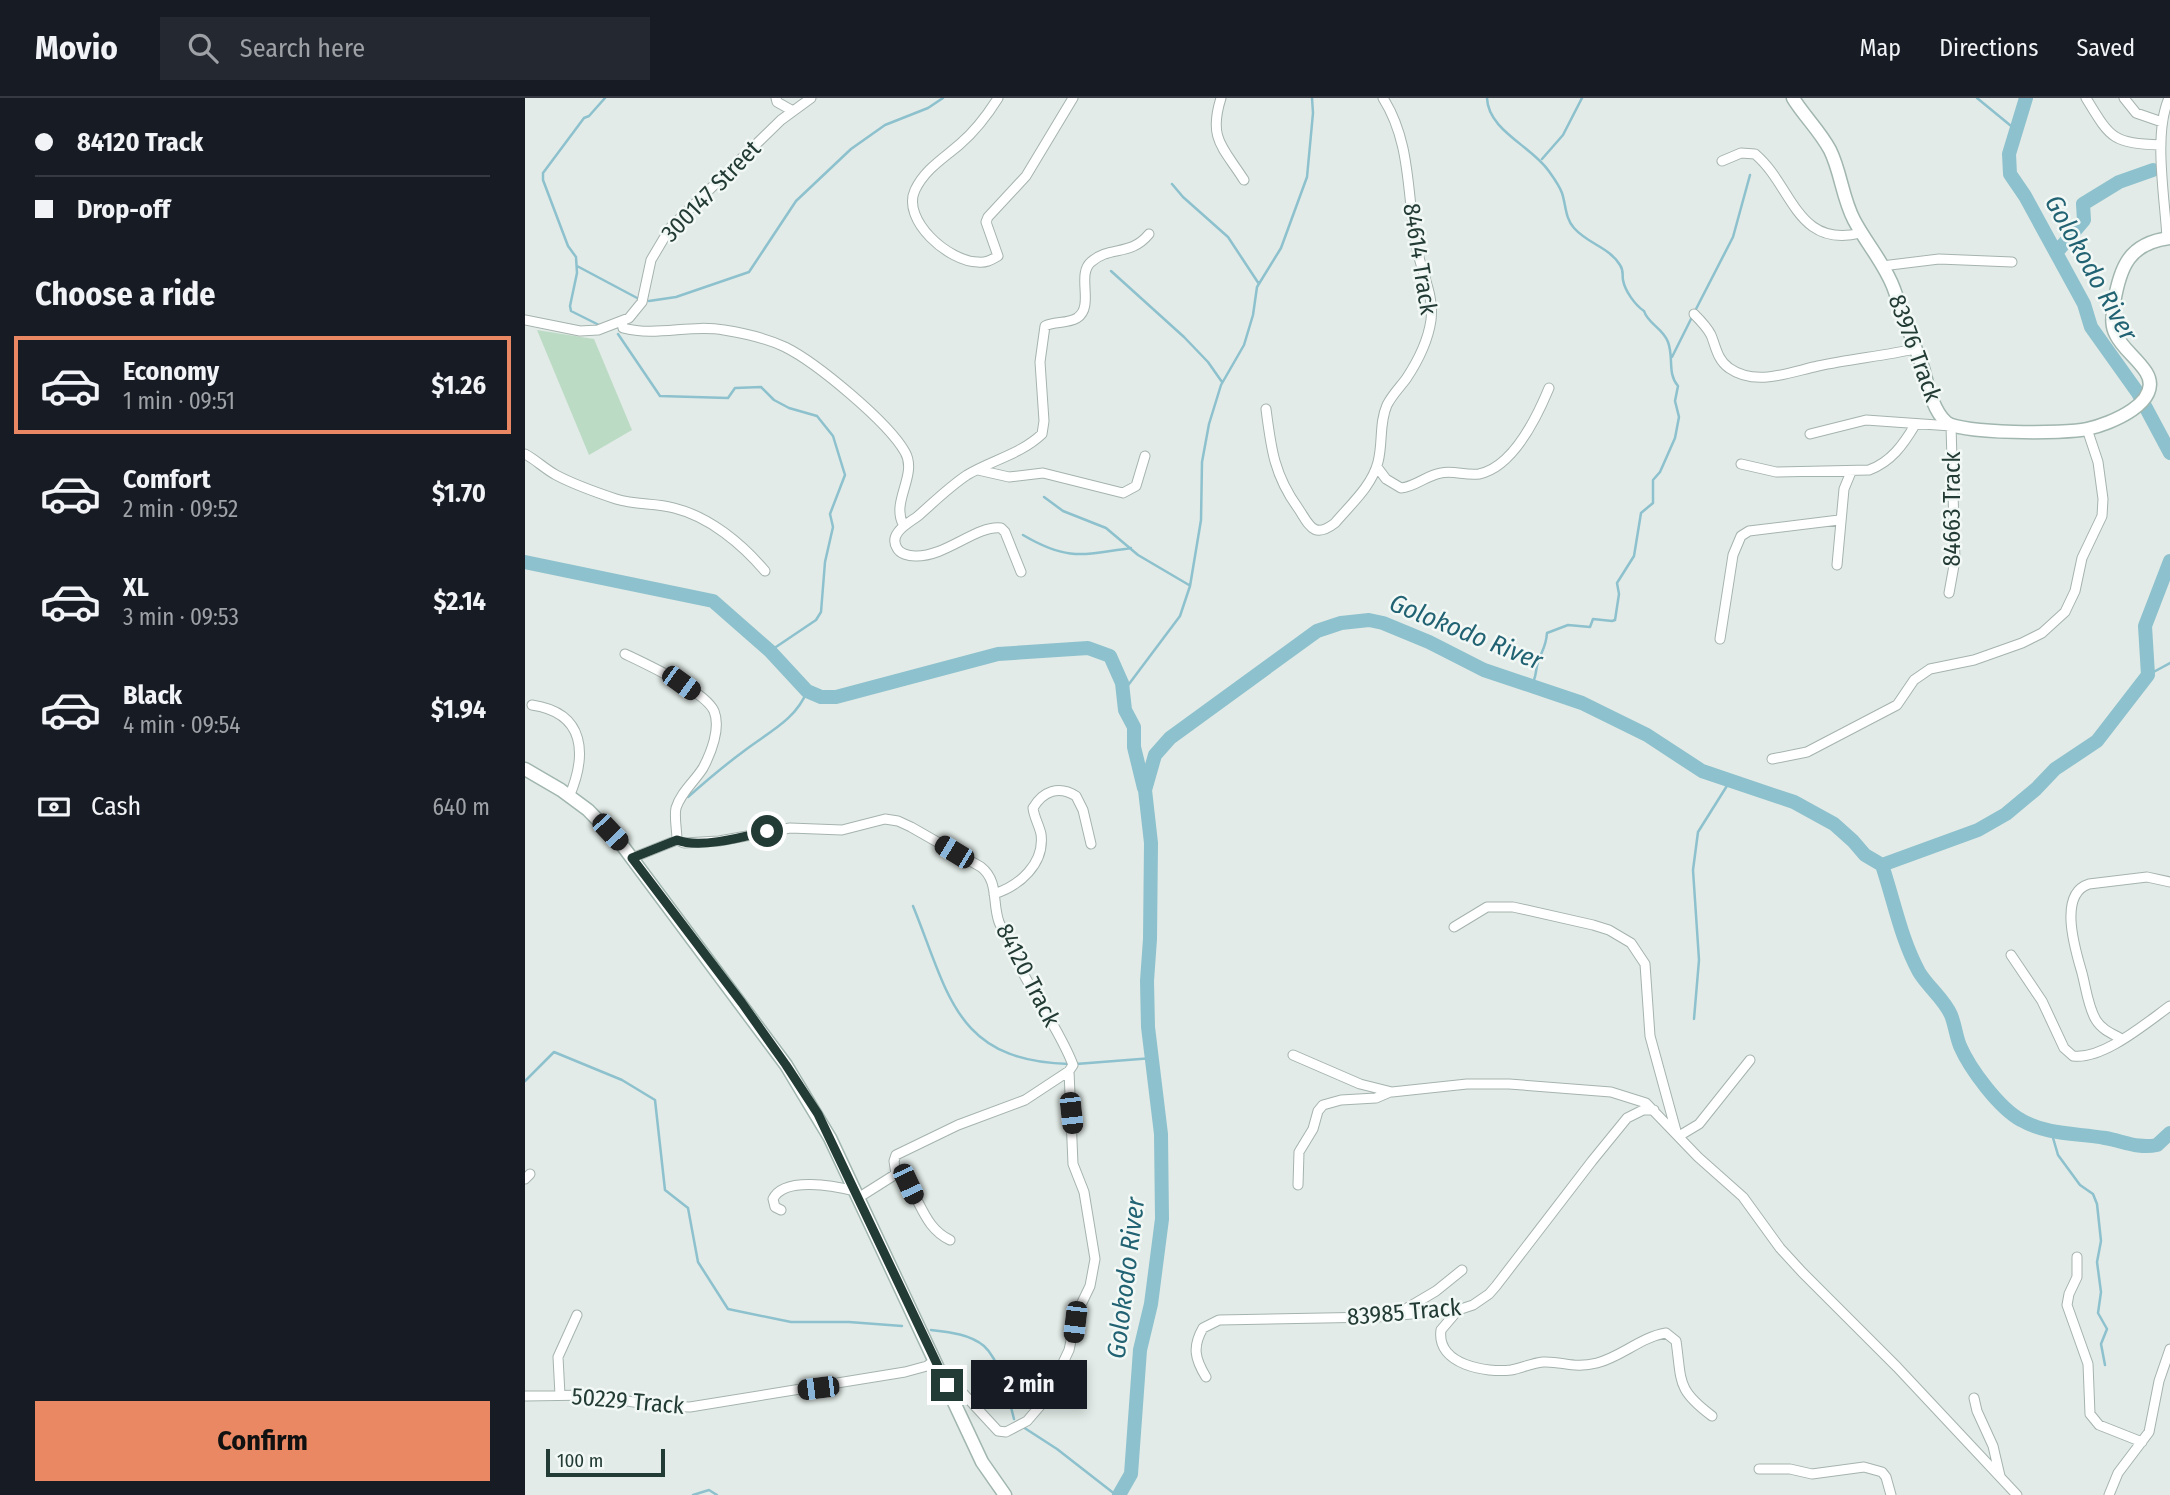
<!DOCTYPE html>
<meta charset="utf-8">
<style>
body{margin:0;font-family:"Fira Sans Condensed",sans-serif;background:#242831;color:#f1f3f6;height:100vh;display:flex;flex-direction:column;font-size:26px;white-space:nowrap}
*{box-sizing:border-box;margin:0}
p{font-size:23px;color:#9ea1a6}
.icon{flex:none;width:38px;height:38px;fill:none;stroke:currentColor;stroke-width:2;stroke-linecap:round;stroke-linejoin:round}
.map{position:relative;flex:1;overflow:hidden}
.panel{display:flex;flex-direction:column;background:#171b24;width:525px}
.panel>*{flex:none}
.top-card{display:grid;align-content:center;height:154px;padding:0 35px;background:#171b24}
.scale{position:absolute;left:21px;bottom:18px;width:119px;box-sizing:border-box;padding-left:7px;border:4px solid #233b35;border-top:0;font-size:19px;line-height:24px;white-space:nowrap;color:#233b35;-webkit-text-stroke:5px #f2f8f5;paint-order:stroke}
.end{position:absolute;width:32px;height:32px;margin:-16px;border:9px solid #233b35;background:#fff;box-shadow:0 0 0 4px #fff}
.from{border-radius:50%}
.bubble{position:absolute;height:49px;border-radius:0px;background:#171b24;box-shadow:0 4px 10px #0003;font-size:23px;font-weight:700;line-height:49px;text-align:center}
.car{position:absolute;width:21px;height:42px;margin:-21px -10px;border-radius:9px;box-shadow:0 0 5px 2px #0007;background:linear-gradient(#222 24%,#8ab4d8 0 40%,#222 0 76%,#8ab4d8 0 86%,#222 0)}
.top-card b{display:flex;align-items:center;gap:24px;height:66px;font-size:26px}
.top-card b+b{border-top:2px solid #363941}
.top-card i{width:18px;height:18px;background:#f1f3f6}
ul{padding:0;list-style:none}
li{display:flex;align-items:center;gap:21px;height:98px;margin:0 14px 10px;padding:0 21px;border:4px solid transparent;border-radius:0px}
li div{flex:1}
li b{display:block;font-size:26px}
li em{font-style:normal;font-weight:700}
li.on{border-color:#e98862}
li>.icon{width:63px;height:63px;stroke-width:1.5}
h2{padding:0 35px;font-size:32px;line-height:84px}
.pay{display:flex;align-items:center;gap:18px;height:77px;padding:0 35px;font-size:26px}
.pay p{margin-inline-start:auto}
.primary-button{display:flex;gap:14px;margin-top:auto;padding:14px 35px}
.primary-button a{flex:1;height:80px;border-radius:0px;background:#e98862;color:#111;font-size:28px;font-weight:700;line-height:80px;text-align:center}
header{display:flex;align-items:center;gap:42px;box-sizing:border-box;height:98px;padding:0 35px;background:#171b24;border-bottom:2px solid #363941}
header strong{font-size:33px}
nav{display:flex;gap:38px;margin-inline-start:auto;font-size:24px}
.search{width:490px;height:63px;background:#242831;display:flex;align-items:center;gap:18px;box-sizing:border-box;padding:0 24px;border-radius:0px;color:#9ea1a6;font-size:26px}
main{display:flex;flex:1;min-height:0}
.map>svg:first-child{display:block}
.green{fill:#bcdbc5}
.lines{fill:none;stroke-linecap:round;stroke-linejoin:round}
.stream{stroke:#8dc1cd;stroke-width:2.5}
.river{stroke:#8dc1cd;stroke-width:14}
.street-casing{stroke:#a5b3ae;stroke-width:11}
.secondary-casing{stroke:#a1b6af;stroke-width:15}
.street{stroke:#fff;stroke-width:9}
.secondary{stroke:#fff;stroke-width:12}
.route{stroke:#233b35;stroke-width:9}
.labels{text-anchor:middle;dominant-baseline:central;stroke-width:5;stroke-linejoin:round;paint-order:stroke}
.street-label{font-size:24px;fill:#233b35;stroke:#f2f8f5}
.water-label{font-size:26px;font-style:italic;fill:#216273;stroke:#f2f8f5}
</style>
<header>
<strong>Movio</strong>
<div class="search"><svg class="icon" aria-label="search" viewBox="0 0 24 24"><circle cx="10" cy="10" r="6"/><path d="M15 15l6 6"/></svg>Search here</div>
<nav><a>Map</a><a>Directions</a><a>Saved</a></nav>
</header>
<main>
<section class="panel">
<div class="top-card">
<b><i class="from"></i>84120 Track</b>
<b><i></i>Drop-off</b>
</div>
<h2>Choose a ride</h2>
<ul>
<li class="on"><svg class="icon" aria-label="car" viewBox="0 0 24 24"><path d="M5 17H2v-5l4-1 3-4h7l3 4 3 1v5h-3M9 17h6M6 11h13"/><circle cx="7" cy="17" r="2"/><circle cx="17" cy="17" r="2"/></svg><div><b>Economy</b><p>1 min · 09:51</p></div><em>$1.26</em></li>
<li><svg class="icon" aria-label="car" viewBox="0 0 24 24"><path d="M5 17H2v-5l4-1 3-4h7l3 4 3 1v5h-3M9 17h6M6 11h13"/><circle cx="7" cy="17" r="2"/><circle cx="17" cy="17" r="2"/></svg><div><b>Comfort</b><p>2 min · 09:52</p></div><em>$1.70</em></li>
<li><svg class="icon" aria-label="car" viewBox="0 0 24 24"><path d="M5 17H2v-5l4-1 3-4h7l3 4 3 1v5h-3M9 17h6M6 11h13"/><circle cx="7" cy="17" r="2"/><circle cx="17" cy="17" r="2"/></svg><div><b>XL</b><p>3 min · 09:53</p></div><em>$2.14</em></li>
<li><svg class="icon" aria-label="car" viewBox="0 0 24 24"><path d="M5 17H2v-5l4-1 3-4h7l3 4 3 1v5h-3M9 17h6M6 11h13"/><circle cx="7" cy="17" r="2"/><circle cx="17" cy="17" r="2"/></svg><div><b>Black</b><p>4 min · 09:54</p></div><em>$1.94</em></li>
</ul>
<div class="pay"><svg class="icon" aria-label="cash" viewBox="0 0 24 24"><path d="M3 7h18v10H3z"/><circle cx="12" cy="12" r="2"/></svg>Cash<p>640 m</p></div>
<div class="primary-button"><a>Confirm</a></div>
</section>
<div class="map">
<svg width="1645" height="1397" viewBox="0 0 1645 1397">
<rect width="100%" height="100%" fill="#e2ebe7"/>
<path class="green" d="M12,232L69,241L107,332L64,357Z"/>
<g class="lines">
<path class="stream" d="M962,0C963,32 1006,48 1023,72C1028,79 1034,87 1037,95C1041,107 1040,120 1049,130C1063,146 1084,149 1095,167C1099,173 1097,176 1098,182C1100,193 1110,207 1119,213C1123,226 1138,230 1143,244C1149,260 1142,275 1153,288L1150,303L1154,319L1150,340L1135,374L1128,382V405L1116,415L1109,458L1092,485L1094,496L1090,522L1087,523L1068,521L1065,529L1043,527L1022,535C1021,549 1017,552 1013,564C1010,573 1012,579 1006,588
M1452,0L1491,32
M1017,61L1038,37L1057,0
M647,86L658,99L703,139L734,186
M52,168L114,201
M586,173L659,239L683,264L697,284
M124,203L151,199L224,174L271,103L326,51L360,27L403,10L418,0
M1170,213L1208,139L1225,77
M74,227L46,213L45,208L52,175L51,159L43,148L18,82V75L59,20L64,18L80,0
M93,236L135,298L203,300L210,290L236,289L249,302L264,310L292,318L308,338L320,377L305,416L308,429L300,464L296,514L291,522L245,553
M1147,259L1167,219
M519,399L538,413L581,430L613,457L664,487
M498,437C542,463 557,457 606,450
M1623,577L1645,565
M598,594L655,518L665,488L676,422L677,364L684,326L696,287L719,247L728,217L732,189L756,150L782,79L788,15L787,0
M163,699C181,683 200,667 219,653C242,635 271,622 282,593
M388,808C424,896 430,963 544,966
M1169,921L1174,862L1168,772L1173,734L1205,683
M551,966L628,960
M0,983L29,954L97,982L130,1002L140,1092L163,1110L173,1164L203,1211L266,1224H324L377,1228
M1526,1033L1533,1057L1555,1087L1568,1096L1572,1106L1576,1143L1572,1164L1576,1194L1573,1215L1582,1231L1576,1246L1580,1267
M406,1232C424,1234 445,1236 459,1248C475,1262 484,1301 489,1321
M498,1329L532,1351L591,1397
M168,1397L184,1392L192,1397"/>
<path class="river" d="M1501,0L1484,56L1485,76L1500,98L1559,206L1566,229L1613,295L1645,355
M1531,155L1559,122L1558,106L1594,84L1628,72
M0,464L188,503L245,553L282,593L296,599H311L473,556L563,550L585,558L597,585L600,612L609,629V649L619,690
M1357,767C1369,803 1376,841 1394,874C1403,889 1419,901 1426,917C1430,927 1431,938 1435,948C1445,971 1474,1010 1496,1022C1522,1037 1551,1035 1580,1040C1598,1043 1613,1051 1632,1047L1645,1035
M594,1397L606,1376L615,1252L626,1206L637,1121L636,1036L623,929L622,883L625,841L626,745L620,692L630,657L645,640L792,533L816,525L844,522L858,525L904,544L959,572L1057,605L1122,637L1177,673L1269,704L1309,726L1328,743L1340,757L1357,767L1453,732L1481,716L1511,691L1530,671L1572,643L1623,577L1620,528L1645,463"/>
<g class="street-casing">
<path id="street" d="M251,0L252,4L268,13
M473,0C463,16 450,33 435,46C419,60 400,71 390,92C376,122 424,164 453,164C461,165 466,162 473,158L461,124L463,119L501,78L548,0
M696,0C683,41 698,49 719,82
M1561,0C1586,41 1587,45 1636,47
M1599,0L1611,15L1637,24
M1197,63L1216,55L1230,56C1268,88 1271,151 1336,135
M1642,140C1640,100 1628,36 1644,0
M1357,168L1414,161L1487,164
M1169,216C1175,222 1182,229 1186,237C1191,249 1192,261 1204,270C1231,289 1265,274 1293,268C1325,261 1358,258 1390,251
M0,222L55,233L73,232L104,220L117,204L126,162L145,130L256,22L286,0
M97,223L98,230C132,239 165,226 199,232C218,235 243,241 260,249C292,265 363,324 380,354C393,377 366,403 378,426
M741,311C746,350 749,377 773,410C784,426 788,442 810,425C825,407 847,388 853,364C858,345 854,325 862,307C867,297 875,289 881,281C893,263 903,243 906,222C909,198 898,178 893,155C881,102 888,47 858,0
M1285,336L1341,322L1426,328L1430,462L1424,495
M0,356C11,362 20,371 31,377C48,386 73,395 91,401C110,407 130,405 149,410C185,419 217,446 240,473
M1216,366L1251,374L1344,372C1366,364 1378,347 1390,327
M852,369L861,381L876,390C890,389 902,377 916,375C928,372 941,378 954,376C988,369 1012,319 1024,290
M453,372L484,379L518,375L598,395L611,388L620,358
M1312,467L1319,391L1326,374
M496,474L480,434L476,430C451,427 421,459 390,458C384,458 375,456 372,450C363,435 384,425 393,418C409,404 424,389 442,377C467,362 496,356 517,336L519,323L515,264L520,228C529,223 542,226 552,220C570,208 551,177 566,164C585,147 605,159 624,136
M1195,541L1208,457L1216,438L1224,433L1314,422
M100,556C121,566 180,593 189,613C196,630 186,655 178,670C170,683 156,694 151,710C149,719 152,732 152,742
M7,607C61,615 62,657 44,699
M1247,661L1282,654L1372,607L1389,582L1405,571L1449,562L1497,545L1517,535L1540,514L1550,493L1557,460L1577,418L1578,401L1573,364L1562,331
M107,760L152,742L159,745L194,743L265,730L317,732L360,721L373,723L386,729L456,769C474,783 467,805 474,824C477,832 483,839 487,847C491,856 493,865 497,873C513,904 536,935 548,967L544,973L548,1066L559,1094L570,1161L565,1188L552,1215L544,1252L521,1301L502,1323L481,1334L473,1333L436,1293L422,1287
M469,796C494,788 520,766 516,736C514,727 509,719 508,710C518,693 534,687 551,698L558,712L566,746
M929,829L962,809H988L1068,827L1084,832L1106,845L1120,866L1125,938L1151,1033
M1486,857L1517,903L1539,950L1548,958C1578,962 1621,925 1645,908
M1597,941C1588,936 1577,932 1571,922C1563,909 1561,890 1557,875C1551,854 1532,796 1564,786L1622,779L1645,784
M768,957L835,986L867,994L942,986H984L1086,994L1121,1005L1173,1059L1218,1099L1255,1150L1277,1174L1372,1269L1492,1397
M1154,1038L1174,1026L1225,962
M371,1076L369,1063L371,1057L433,1027L500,1002L544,973
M0,1081L5,1076
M773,1087L774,1054L788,1031L793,1013L798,1007L816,1002L851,1000L865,994
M333,1100L371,1076C396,1092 394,1127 425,1142
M256,1112L250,1109L248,1101C259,1078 310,1088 330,1093
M1552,1159V1179L1544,1196L1542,1207L1563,1266L1565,1316L1574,1327L1617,1344
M933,1212L916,1232C911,1267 962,1275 986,1272C997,1270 1007,1265 1018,1264C1038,1263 1048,1271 1072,1265C1096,1259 1116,1239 1141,1235L1151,1243C1157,1284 1151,1291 1187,1318
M872,1216L911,1193L937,1172
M681,1279C670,1261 667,1249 678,1230L694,1222L852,1219L933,1212L948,1207L964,1196L971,1188L1067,1063L1102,1020L1118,1012H1129
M35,1297L33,1259L52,1217
M0,1298L66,1297L133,1308L165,1309L380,1274L402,1268L410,1262
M1449,1300L1452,1313L1468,1348L1475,1378
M1234,1371H1265L1287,1376L1339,1369L1357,1374L1361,1379L1366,1397
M1584,1397L1593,1375L1624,1334L1634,1283L1645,1251"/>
</g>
<g class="secondary-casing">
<path id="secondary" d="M1268,0C1279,18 1295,33 1305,52C1316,74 1317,99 1329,122C1341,145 1360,166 1369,191C1378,217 1388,244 1398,270C1403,287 1407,311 1421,324C1434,336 1541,336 1562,331C1585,326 1640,304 1621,274C1612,260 1598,251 1591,237C1585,226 1588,216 1589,205C1595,169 1604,145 1645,140
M0,671L36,692L63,712L97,747L261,967L305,1040L457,1364L480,1397"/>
</g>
<use href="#street" class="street"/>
<use href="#secondary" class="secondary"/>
</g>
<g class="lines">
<path class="route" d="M242,733C218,739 175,751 152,742L107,760L217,905L261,967L293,1016L422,1287"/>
</g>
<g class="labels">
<g class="street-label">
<text transform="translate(186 93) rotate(-46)">300147 Street</text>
<text transform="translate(895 161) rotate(81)">84614 Track</text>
<text transform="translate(1390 250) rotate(70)">83976 Track</text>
<text transform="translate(1427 411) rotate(-90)">84663 Track</text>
<text transform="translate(503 877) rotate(63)">84120 Track</text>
<text transform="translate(879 1214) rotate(-5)">83985 Track</text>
<text transform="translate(103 1303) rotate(5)">50229 Track</text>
</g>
<g class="water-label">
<text transform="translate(1566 170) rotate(61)">Golokodo River</text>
<text transform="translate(941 534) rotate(22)">Golokodo River</text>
<text transform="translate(601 1180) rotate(-83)">Golokodo River</text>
</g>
</g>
</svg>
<div class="scale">100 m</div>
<i class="end from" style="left:242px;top:733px"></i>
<i class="end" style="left:422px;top:1287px"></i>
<div class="bubble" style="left:446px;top:1262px;width:116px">2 min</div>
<i class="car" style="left:156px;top:585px;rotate:126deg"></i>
<i class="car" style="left:85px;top:734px;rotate:137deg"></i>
<i class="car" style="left:429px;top:754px;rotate:301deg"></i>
<i class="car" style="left:546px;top:1015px;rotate:174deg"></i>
<i class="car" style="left:383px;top:1086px;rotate:155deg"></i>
<i class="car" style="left:550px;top:1224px;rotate:187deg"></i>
<i class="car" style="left:293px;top:1290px;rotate:263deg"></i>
</div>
</main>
